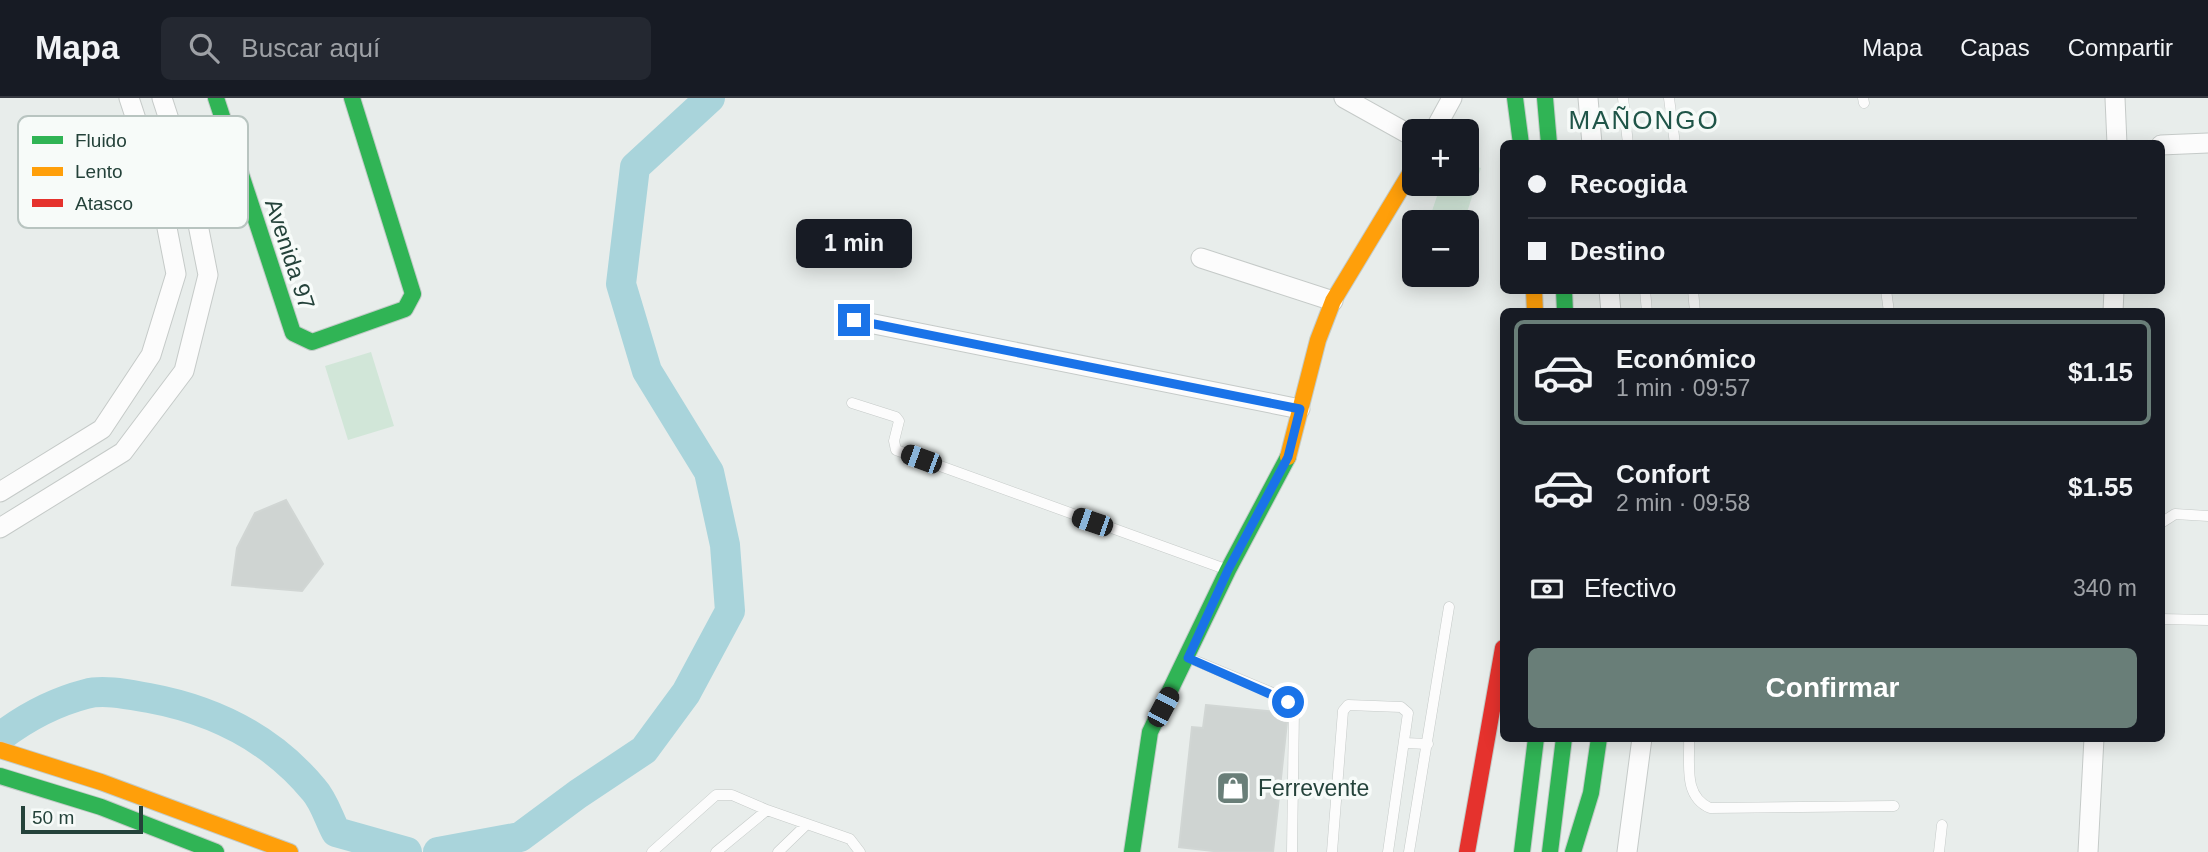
<!DOCTYPE html>
<html lang="es">
<meta charset="utf-8">
<style>
body{margin:0;font-family:Helvetica,sans-serif;background:#242831;color:#f1f3f6;height:100vh;display:flex;flex-direction:column;font-size:26px;white-space:nowrap}
*{box-sizing:border-box;margin:0}
p{font-size:23px;color:#9ea1a6}
.icon{flex:none;width:38px;height:38px;fill:none;stroke:currentColor;stroke-width:2;stroke-linecap:round;stroke-linejoin:round}
.map{position:relative;flex:1;overflow:hidden}
.panel{position:absolute;left:1500px;top:210px;width:665px;height:434px;display:flex;flex-direction:column;background:#171b24;border-radius:10px;box-shadow:0 4px 18px #0003}
.panel>*{flex:none}
.guide{position:absolute;left:1500px;top:42px;width:665px;height:154px;border-radius:10px;box-shadow:0 4px 18px #0003;display:grid;align-content:center;height:154px;padding:0 28px;background:#171b24}
.fabs{position:absolute;left:1402px;top:21px;display:grid;gap:14px}
.fabs a{display:grid;place-items:center;width:77px;height:77px;border-radius:10px;background:#171b24;box-shadow:0 4px 18px #0003;font-size:35px}
.scale{position:absolute;left:21px;bottom:18px;width:122px;box-sizing:border-box;padding-left:7px;border:4px solid #24423a;border-top:0;font-size:19px;line-height:24px;white-space:nowrap;color:#24423a;-webkit-text-stroke:5px #f7fbf9;paint-order:stroke}
.end{position:absolute;width:32px;height:32px;margin:-16px;border:9px solid #1a73e8;background:#fff;box-shadow:0 0 0 4px #fff}
.from{border-radius:50%}
.bubble{position:absolute;height:49px;border-radius:10px;background:#171b24;box-shadow:0 4px 18px #0003;font-size:23px;font-weight:700;line-height:49px;text-align:center}
.car{position:absolute;width:21px;height:42px;margin:-21px -10px;border-radius:9px;box-shadow:0 0 5px 2px #0007;background:linear-gradient(#222 24%,#8ab4d8 0 40%,#222 0 76%,#8ab4d8 0 86%,#222 0)}
.guide b{display:flex;align-items:center;gap:24px;height:66px;font-size:26px}
.guide b+b{border-top:2px solid #363941}
.guide i{width:18px;height:18px;background:#f1f3f6}
ul{padding:12px 0 0;list-style:none}
li{display:flex;align-items:center;gap:21px;height:105px;margin:0 14px 10px;padding:0 14px;border:4px solid transparent;border-radius:10px}
li div{flex:1}
li b{display:block;font-size:26px}
li em{font-style:normal;font-weight:700}
li.current{border-color:#697e78}
li>.icon{width:63px;height:63px;stroke-width:1.5}
.pay{display:flex;align-items:center;gap:18px;height:77px;padding:0 28px;font-size:26px}
.pay p{margin-inline-start:auto}
.button{display:flex;gap:14px;margin-top:auto;padding:14px 28px}
.button a{flex:1;height:80px;border-radius:10px;background:#697e78;color:#fff;font-size:28px;font-weight:700;line-height:80px;text-align:center}
header{display:flex;align-items:center;gap:42px;box-sizing:border-box;height:98px;padding:0 35px;background:#171b24;border-bottom:2px solid #363941}
header strong{font-size:33px}
nav{display:flex;gap:38px;margin-inline-start:auto;font-size:24px}
.search{width:490px;height:63px;background:#242831;display:flex;align-items:center;gap:18px;box-sizing:border-box;padding:0 24px;border-radius:10px;color:#9ea1a6;font-size:26px}
.map>svg:first-child{display:block}
.green{fill:#d1e6d8}
.lines{fill:none;stroke-linecap:round;stroke-linejoin:round}
.river{stroke:#a9d4db;stroke-width:30}
.building{fill:#cfd4d2;stroke:#d1d6d4;stroke-width:2}
.lane-casing{stroke:#c5cac8;stroke-width:11}
.street-casing{stroke:#c5cac8;stroke-width:21}
.fast-casing{stroke:#c3cbc8;stroke-width:18}
.slow-casing{stroke:#c3cbc8;stroke-width:18}
.jam-casing{stroke:#c3cbc8;stroke-width:18}
.lane{stroke:#fcfcfc;stroke-width:10}
.street{stroke:#fcfcfc;stroke-width:19}
.fast{stroke:#30b455;stroke-width:16}
.slow{stroke:#ff9f0a;stroke-width:16}
.jam{stroke:#e5322d;stroke-width:16}
.route{stroke:#1a73e8;stroke-width:9}
.labels{text-anchor:middle;dominant-baseline:central;stroke-width:7;stroke-linejoin:round;paint-order:stroke}
.street-label{font-size:23px;fill:#24423a;stroke:#f7fbf9}
.poi-label{font-size:23px;fill:#24423a;stroke:#f7fbf9;text-anchor:start}
.quarter-label{font-size:26px;letter-spacing:2px;fill:#1f5548;stroke:#f7fbf9}
.key{fill:#f7fbf9;stroke:#b8c4c0;stroke-width:2}
.key-label{font-size:19px;fill:#24423a}
</style>
<header>
<strong>Mapa</strong>
<div class="search"><svg class="icon" aria-label="search" viewBox="0 0 24 24"><circle cx="10" cy="10" r="6"/><path d="M15 15l6 6"/></svg>Buscar aquí</div>
<nav><a>Mapa</a><a>Capas</a><a>Compartir</a></nav>
</header>
<div class="map">
<svg width="2208" height="754" viewBox="0 0 2208 754">
<rect width="100%" height="100%" fill="#e8edeb"/>
<path class="green" d="M1467,66L1481,70L1464,124L1429,122L1441,86H1466Z
M371,254L394,328L348,342L325,268Z"/>
<g class="lines">
<path class="river" d="M0,639C25,620 55,604 86,596C104,591 131,597 149,600C214,612 271,640 314,692C324,703 329,721 336,734L407,754
M438,754L520,739L578,696L644,652L686,595L730,513L725,447L709,374L647,273L621,186L635,69L710,0"/>
</g>
<path class="building" d="M286,402L323,466L302,493L232,487L237,450L255,415Z
M1206,607L1288,615L1273,754H1222L1179,749L1192,629L1203,630Z"/>
<g class="lines">
<g class="lane-casing">
<path id="lane" d="M1623,0L1628,46
M1669,0L1675,46
M1863,0L1864,5
M1645,192L1647,214
M1693,192L1695,214
M1886,192L1889,214
M852,305L896,319L899,323L894,343L896,352L1228,472
M2161,425L2175,416L2208,418
M2161,521L2208,522
M1189,560L1280,598L1294,611L1292,754
M1689,640C1690,667 1683,698 1710,710L1894,708
M1405,645L1428,646
M767,712L850,741L860,754
M652,754L716,697H732L767,712L716,754
M778,754L805,728
M1332,754L1343,613L1348,607L1401,609L1408,615L1388,754
M1409,754L1449,509
M1939,754L1942,727"/>
</g>
<g class="street-casing">
<path id="street" d="M1344,0L1414,39
M1588,0L1592,46
M2115,0L2117,46
M1434,33L1452,0
M2161,47L2208,45
M1201,160L1333,203
M1609,192L1611,214
M2113,214L2114,192
M854,222L1300,311
M0,394L102,331L151,257L176,176L160,94L129,0
M0,430L123,354L184,273L208,177L190,86L162,0
M1627,754L1642,640
M2088,754L2094,640"/>
</g>
<g class="fast-casing">
<path id="fast" d="M216,0L293,235L312,244L405,211L413,196L352,0
M1515,0L1521,46
M1545,0L1549,46
M1564,192L1565,214
M0,678L101,709L216,754
M1132,754L1150,634L1228,472L1288,359
M1522,754L1536,640
M1550,754L1564,640
M1573,754L1591,695L1599,640"/>
</g>
<g class="slow-casing">
<path id="slow" d="M1534,192L1535,214
M1288,359L1318,242L1333,203L1414,69
M0,652L101,684L290,754"/>
</g>
<g class="jam-casing">
<path id="jam" d="M1467,754L1503,550"/>
</g>
<use href="#lane" class="lane"/>
<use href="#street" class="street"/>
<use href="#fast" class="fast"/>
<use href="#slow" class="slow"/>
<use href="#jam" class="jam"/>
</g>
<g class="lines">
<path class="route" d="M854,222L1300,311L1288,359L1228,472L1188,560L1288,604"/>
</g>
<defs>
<g id="shop-square" transform="scale(1.75)"><rect x="-9" y="-9" width="18" height="18" rx="4" fill="#697e78" stroke="#f7fbf9"/><path d="M-5-2.5h2.3a2.7 3.5 0 0 1 5.4 0H5L5.5 6h-11ZM-1.5-2.5h3a1.5 2.3 0 0 0-3 0Z" fill="#fff"/></g>
</defs>
<g fill-rule="evenodd">
<use href="#shop-square" x="1233" y="690"/>
</g>
<g class="labels">
<g class="street-label">
<text transform="translate(290 156) rotate(72)">Avenida 97</text>
</g>
<g class="poi-label">
<text x="1258" y="690">Ferrevente</text>
</g>
<g class="quarter-label">
<text x="1644" y="22">MAÑONGO</text>
</g>
</g>
<rect x="18" y="18" width="230" height="112" rx="10" class="key"/>
<rect x="32" y="38" width="31" height="8" fill="#30b455"/>
<rect x="32" y="69" width="31" height="9" fill="#ff9f0a"/>
<rect x="32" y="101" width="31" height="8" fill="#e5322d"/>
<g class="key-label">
<text x="75" y="49">Fluido</text>
<text x="75" y="80">Lento</text>
<text x="75" y="112">Atasco</text>
</g>
</svg>
<div class="fabs">
<a>+</a>
<a>−</a>
</div>
<div class="scale">50 m</div>
<i class="end from" style="left:1288px;top:604px"></i>
<i class="end" style="left:854px;top:222px"></i>
<div class="bubble" style="left:796px;top:121px;width:116px">1 min</div>
<i class="car" style="left:921px;top:361px;rotate:290deg"></i>
<i class="car" style="left:1092px;top:424px;rotate:289deg"></i>
<i class="car" style="left:1163px;top:609px;rotate:28deg"></i>
<div class="guide">
<b><i class="from"></i>Recogida</b>
<b><i></i>Destino</b>
</div>
<section class="panel">
<ul>
<li class="current"><svg class="icon" aria-label="car" viewBox="0 0 24 24"><path d="M5 17H2v-5l4-1 3-4h7l3 4 3 1v5h-3M9 17h6M6 11h13"/><circle cx="7" cy="17" r="2"/><circle cx="17" cy="17" r="2"/></svg><div><b>Económico</b><p>1 min · 09:57</p></div><em>$1.15</em></li>
<li><svg class="icon" aria-label="car" viewBox="0 0 24 24"><path d="M5 17H2v-5l4-1 3-4h7l3 4 3 1v5h-3M9 17h6M6 11h13"/><circle cx="7" cy="17" r="2"/><circle cx="17" cy="17" r="2"/></svg><div><b>Confort</b><p>2 min · 09:58</p></div><em>$1.55</em></li>
</ul>
<div class="pay"><svg class="icon" aria-label="cash" viewBox="0 0 24 24"><path d="M3 7h18v10H3z"/><circle cx="12" cy="12" r="2"/></svg>Efectivo<p>340 m</p></div>
<div class="button"><a>Confirmar</a></div>
</section>
</div>
